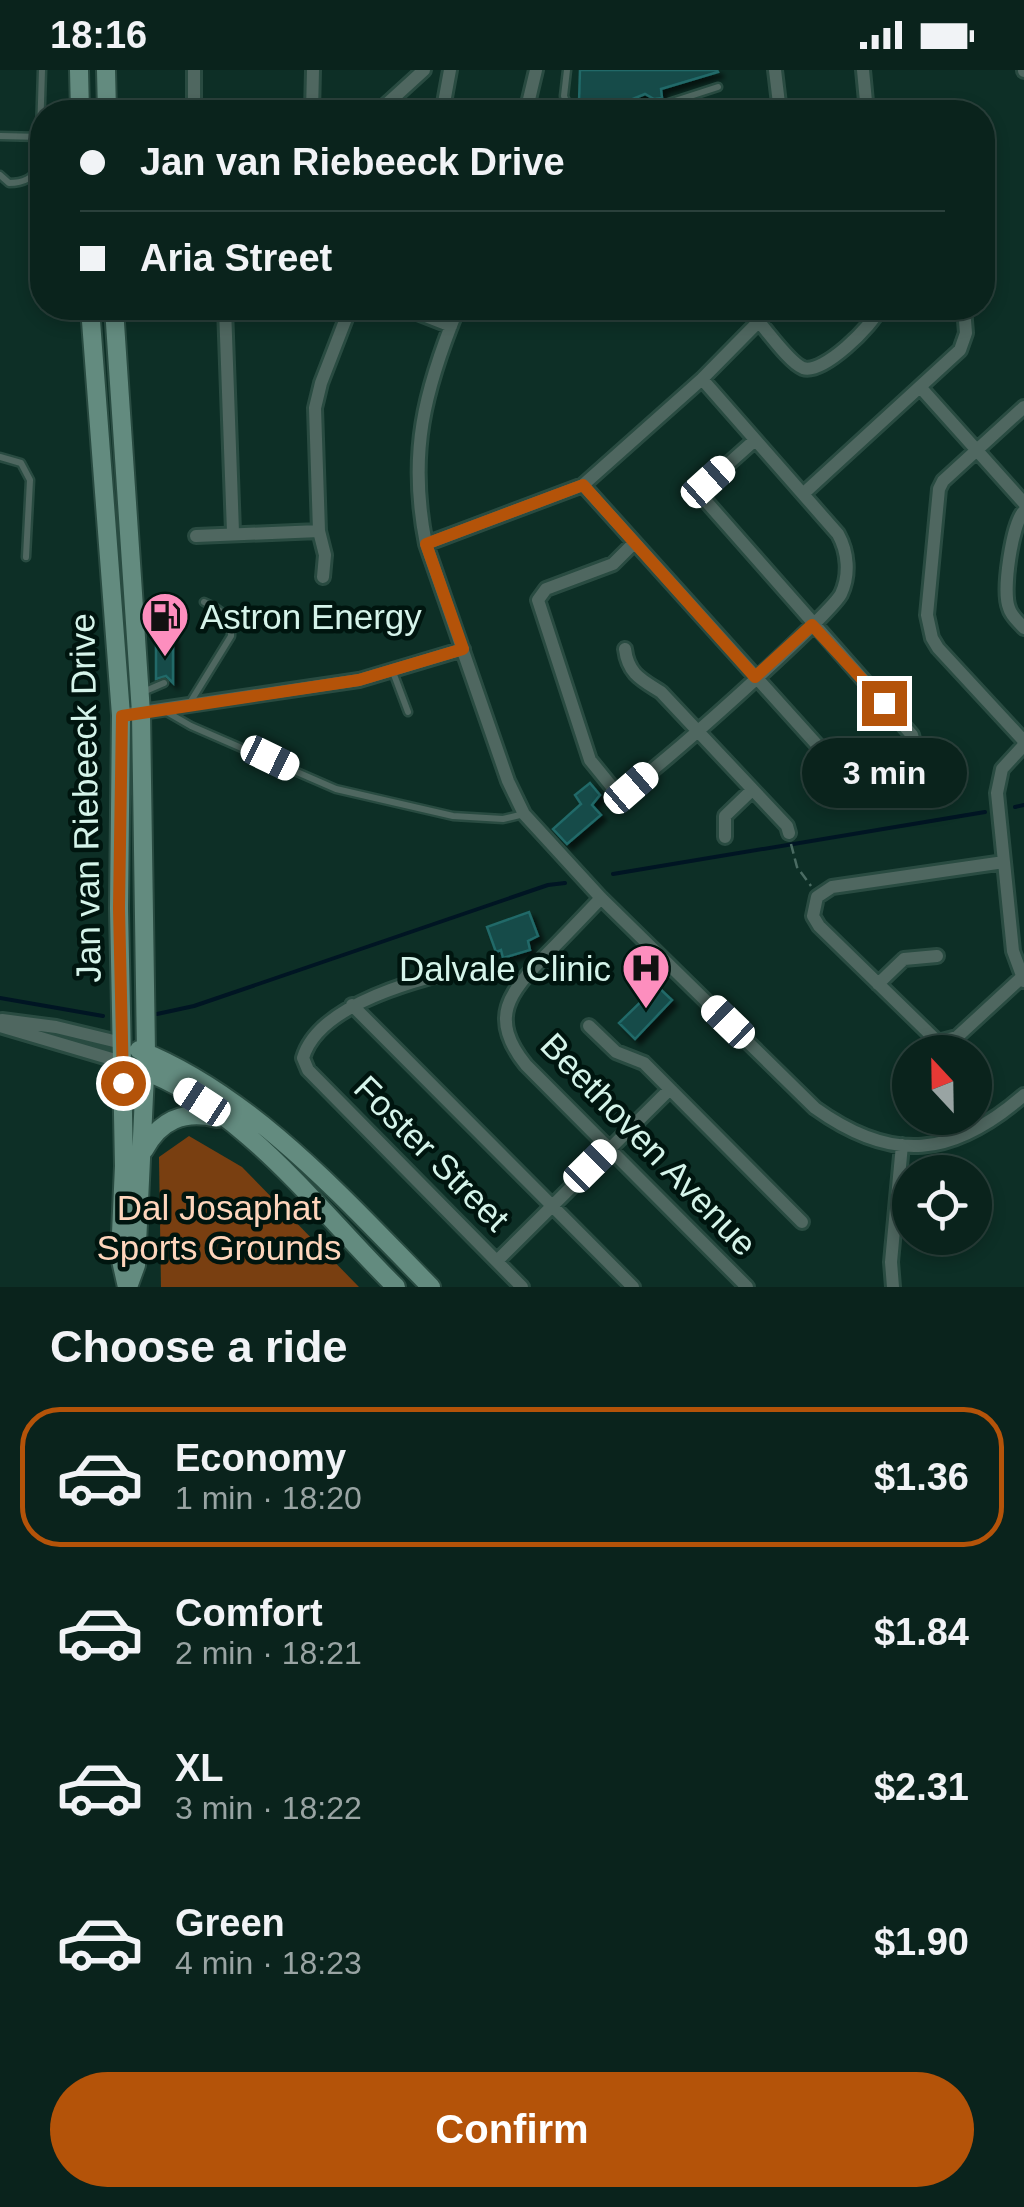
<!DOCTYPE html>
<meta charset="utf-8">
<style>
body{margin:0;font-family:Arial,sans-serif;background:#132b25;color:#f1f3f6;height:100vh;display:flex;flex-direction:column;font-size:38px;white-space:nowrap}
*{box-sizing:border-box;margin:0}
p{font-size:32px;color:#99a4a3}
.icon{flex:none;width:55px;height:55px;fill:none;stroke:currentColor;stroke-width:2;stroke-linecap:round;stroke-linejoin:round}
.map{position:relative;height:1217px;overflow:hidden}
.side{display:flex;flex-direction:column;background:#0a231c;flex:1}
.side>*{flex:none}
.hud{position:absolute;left:30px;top:30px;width:965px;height:220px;border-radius:40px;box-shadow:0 5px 15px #0003,0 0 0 2px #2a403b;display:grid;align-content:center;height:220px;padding:0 50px;background:#0a231c}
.needle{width:65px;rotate:338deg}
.buttons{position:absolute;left:892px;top:965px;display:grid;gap:20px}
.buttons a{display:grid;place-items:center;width:100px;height:100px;border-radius:50%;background:#0a231c;box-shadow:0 5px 15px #0003,0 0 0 2px #2a403b;font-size:50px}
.end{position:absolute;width:45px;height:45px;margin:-22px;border:12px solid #b45309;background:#fff;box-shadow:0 0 0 5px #fff}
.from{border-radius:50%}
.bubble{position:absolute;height:70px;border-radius:35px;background:#0a231c;box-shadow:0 5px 15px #0003,0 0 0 2px #2a403b;font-size:32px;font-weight:700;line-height:70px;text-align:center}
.car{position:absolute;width:30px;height:60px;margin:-30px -15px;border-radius:12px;box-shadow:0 0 8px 2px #0007;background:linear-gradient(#fff 24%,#345 0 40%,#fff 0 76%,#345 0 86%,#fff 0)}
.hud b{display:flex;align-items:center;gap:35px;height:95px;font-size:38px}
.hud b+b{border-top:2px solid #2a403b}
.hud i{width:25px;height:25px;background:#f1f3f6}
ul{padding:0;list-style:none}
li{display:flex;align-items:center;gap:30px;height:140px;margin:0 20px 15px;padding:0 30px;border:5px solid transparent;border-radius:40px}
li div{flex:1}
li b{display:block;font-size:38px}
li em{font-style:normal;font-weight:700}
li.selected{border-color:#b45309}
li>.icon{width:90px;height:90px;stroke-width:1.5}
h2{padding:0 50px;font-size:45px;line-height:120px}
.action{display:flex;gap:20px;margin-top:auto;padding:20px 50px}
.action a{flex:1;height:115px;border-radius:60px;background:#b45309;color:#fff;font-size:40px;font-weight:700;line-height:115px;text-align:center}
.status{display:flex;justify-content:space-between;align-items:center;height:70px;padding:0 50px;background:#0a231c;direction:ltr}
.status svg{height:28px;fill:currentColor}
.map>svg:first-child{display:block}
.green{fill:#793f11}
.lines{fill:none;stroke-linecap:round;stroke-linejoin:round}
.stream{stroke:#001523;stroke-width:4}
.building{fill:#144b4a;stroke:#206968;stroke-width:2.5;filter:url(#shadow)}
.lane-casing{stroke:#294b41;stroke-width:11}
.street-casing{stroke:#294b41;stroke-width:18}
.secondary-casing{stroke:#294b41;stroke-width:22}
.path{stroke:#4a6b62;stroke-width:2.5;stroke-dasharray:10 5;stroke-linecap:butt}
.lane{stroke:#4f6760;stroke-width:6}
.street{stroke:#4f6760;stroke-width:12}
.secondary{stroke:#638b7f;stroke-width:18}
.route{stroke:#b45309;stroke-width:12}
.labels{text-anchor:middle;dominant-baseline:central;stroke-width:9;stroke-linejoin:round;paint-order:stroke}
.poi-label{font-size:35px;fill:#d5f4ea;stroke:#00150f;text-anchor:start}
.street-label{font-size:35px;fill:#d5f4ea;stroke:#00150f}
.park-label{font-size:35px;fill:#fed5bc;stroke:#00150f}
</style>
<div class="status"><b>18:16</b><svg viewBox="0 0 49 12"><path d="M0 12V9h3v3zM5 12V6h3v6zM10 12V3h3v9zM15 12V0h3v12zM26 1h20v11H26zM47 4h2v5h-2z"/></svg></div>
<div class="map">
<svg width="1024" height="1217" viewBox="0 0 1024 1217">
<defs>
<filter id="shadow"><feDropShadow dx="5" dy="5" stdDeviation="2.5" flood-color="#0009"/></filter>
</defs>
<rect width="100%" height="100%" fill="#0d2f26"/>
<path class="green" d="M189,1066L242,1097L359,1217H161L159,1087Z"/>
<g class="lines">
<path class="stream" d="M1015,737L1024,735
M613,804L985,742
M0,928L103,946
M157,944L194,936L548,815L565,813"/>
</g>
<path class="building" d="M580,0H717L718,2L661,19L662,28L654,29L645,24L623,33H579Z
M168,566H173V613L166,606L156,609V570L164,572Z
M590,713L600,725L592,735L601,745L567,774L553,759L581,734L575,725Z
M529,842L538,866L528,871L530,880L503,888L501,880L496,882L487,857Z
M657,916L672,930L635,969L619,953Z"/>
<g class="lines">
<g class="lane-casing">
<path id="lane" d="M567,0L564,26L570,42
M641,42L718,17
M0,66L42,67
M0,105L9,113C23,113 33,109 39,96L42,0
M0,387L21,393L30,410L26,487
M136,547L157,549L161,566
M393,602L408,642
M143,622L164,613
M191,631L231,566C232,547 220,539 204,532
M165,641L191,656L336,719L453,746L503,749L524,744"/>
</g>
<g class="street-casing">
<path id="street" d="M775,0L780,42
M863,0L867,42
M1024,0V1
M194,42V0
M312,42L313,0
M378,42L424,0
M432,42L444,33L450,0
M526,42L536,0
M225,238L233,462
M405,238L451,256
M458,238C424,321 408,384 426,474L508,711L524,744L601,828L815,1038C893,1094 953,1087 1024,1025
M759,252C769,263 790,293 803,298C823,305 873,255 880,238
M921,318L1024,433
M1024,337L943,411L939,419L927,545L932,568L938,578L1024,671
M583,415L837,697L851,724C868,729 906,698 912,682C915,674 914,672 912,665L705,430L704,418L708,412L755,370
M803,424L960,280L966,263L964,238
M1024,441C1012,454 1002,521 1009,538C1011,546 1019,552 1024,558
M196,466L319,461
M634,473L613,494L546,519L538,530L590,690L612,717L624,721C646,711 830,545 841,524C850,505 848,482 838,464L702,309
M426,474L583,415L702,309L772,238
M323,507L325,485L319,461L315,338L321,313L350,238
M625,579C628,604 642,610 661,622L787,756L789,763
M121,645L359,610L463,579
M1024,675L1002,699L997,723L1013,881L1024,911
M725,767V746L752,720
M1004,792L832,817L817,827L813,846L819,856L938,972L957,967L1021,908
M601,828C582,848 564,867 545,886C509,923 488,948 526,995L747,1217
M446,903C402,914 317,939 303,988L308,1000L522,1217
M878,914L904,889L937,886
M352,935L633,1217
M2,950L56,957L122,973
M0,956L122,992
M589,956L616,982L644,993L802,1152
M497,1191L670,1019
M893,1217L891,1192L902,1075"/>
</g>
<g class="secondary-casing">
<path id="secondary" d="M79,0L80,42
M106,0L107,42
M90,238L121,645L119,838L124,1096L120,1186L127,1217
M114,238L141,643L146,983L136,1195L128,1217
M139,980C253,1025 346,1131 431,1217
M137,998C244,1036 318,1140 396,1217
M144,1080C160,1050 184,1040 217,1048"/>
</g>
<path class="path" d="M791,774L797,797L811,816"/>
<use href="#lane" class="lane"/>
<use href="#street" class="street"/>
<use href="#secondary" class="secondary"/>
</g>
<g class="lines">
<path class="route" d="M123,1013L119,838L122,646L359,610L463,579L426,474L583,415L755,607L812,555L884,633"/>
</g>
<defs>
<g id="fuel-pin" transform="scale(2.5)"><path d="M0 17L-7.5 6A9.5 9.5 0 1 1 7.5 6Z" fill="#fd8ebe" stroke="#00150f"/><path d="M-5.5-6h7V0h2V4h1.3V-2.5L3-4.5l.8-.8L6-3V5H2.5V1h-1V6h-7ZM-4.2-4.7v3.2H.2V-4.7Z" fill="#111"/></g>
<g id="hospital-pin" transform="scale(2.5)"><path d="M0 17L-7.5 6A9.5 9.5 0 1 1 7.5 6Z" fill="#fd8ebe" stroke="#00150f"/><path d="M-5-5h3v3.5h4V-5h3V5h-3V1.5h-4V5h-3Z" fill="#111"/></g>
</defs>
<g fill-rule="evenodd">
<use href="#fuel-pin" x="165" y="546"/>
<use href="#hospital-pin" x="646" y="898"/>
</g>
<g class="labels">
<g class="poi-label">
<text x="200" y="546">Astron Energy</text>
<text x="611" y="898" text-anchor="end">Dalvale Clinic</text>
</g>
<g class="street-label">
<text transform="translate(85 728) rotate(-91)">Jan van Riebeeck Drive</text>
<text transform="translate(649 1074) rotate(46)">Beethoven Avenue</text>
<text transform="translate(432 1083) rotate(45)">Foster Street</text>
</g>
<g class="park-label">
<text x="219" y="1137">Dal Josaphat<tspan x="219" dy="40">Sports Grounds</tspan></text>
</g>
</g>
</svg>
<div class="buttons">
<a><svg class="needle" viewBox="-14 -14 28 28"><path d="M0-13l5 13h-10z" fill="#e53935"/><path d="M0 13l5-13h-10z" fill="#99a4a3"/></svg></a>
<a><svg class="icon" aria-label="locate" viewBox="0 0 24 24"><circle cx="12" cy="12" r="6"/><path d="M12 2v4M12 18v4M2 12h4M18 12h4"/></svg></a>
</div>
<i class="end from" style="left:123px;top:1013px"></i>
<i class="end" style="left:884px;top:633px"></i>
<div class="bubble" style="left:802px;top:668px;width:165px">3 min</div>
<i class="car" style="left:708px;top:412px;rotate:48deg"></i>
<i class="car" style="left:270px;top:688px;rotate:116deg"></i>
<i class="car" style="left:631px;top:718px;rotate:49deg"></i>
<i class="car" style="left:728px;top:952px;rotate:314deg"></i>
<i class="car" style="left:202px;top:1032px;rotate:303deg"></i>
<i class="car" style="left:590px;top:1096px;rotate:45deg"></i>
<div class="hud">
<b><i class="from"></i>Jan van Riebeeck Drive</b>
<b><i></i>Aria Street</b>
</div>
</div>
<section class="side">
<h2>Choose a ride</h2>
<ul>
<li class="selected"><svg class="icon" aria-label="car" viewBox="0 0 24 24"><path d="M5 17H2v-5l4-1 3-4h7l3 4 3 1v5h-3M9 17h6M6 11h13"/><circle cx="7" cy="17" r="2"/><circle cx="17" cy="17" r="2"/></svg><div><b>Economy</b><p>1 min · 18:20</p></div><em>$1.36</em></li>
<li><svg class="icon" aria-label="car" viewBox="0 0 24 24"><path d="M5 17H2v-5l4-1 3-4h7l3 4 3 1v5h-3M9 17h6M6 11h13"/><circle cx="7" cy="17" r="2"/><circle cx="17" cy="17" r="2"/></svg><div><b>Comfort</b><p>2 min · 18:21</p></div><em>$1.84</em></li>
<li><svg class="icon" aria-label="car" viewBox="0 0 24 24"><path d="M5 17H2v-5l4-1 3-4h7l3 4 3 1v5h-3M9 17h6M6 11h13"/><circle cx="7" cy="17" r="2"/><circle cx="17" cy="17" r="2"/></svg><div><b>XL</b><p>3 min · 18:22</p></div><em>$2.31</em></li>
<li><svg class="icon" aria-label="car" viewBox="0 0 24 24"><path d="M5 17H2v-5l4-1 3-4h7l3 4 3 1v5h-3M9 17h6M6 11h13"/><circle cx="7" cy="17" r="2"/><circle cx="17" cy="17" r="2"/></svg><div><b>Green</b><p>4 min · 18:23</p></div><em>$1.90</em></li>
</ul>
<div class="action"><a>Confirm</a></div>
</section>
